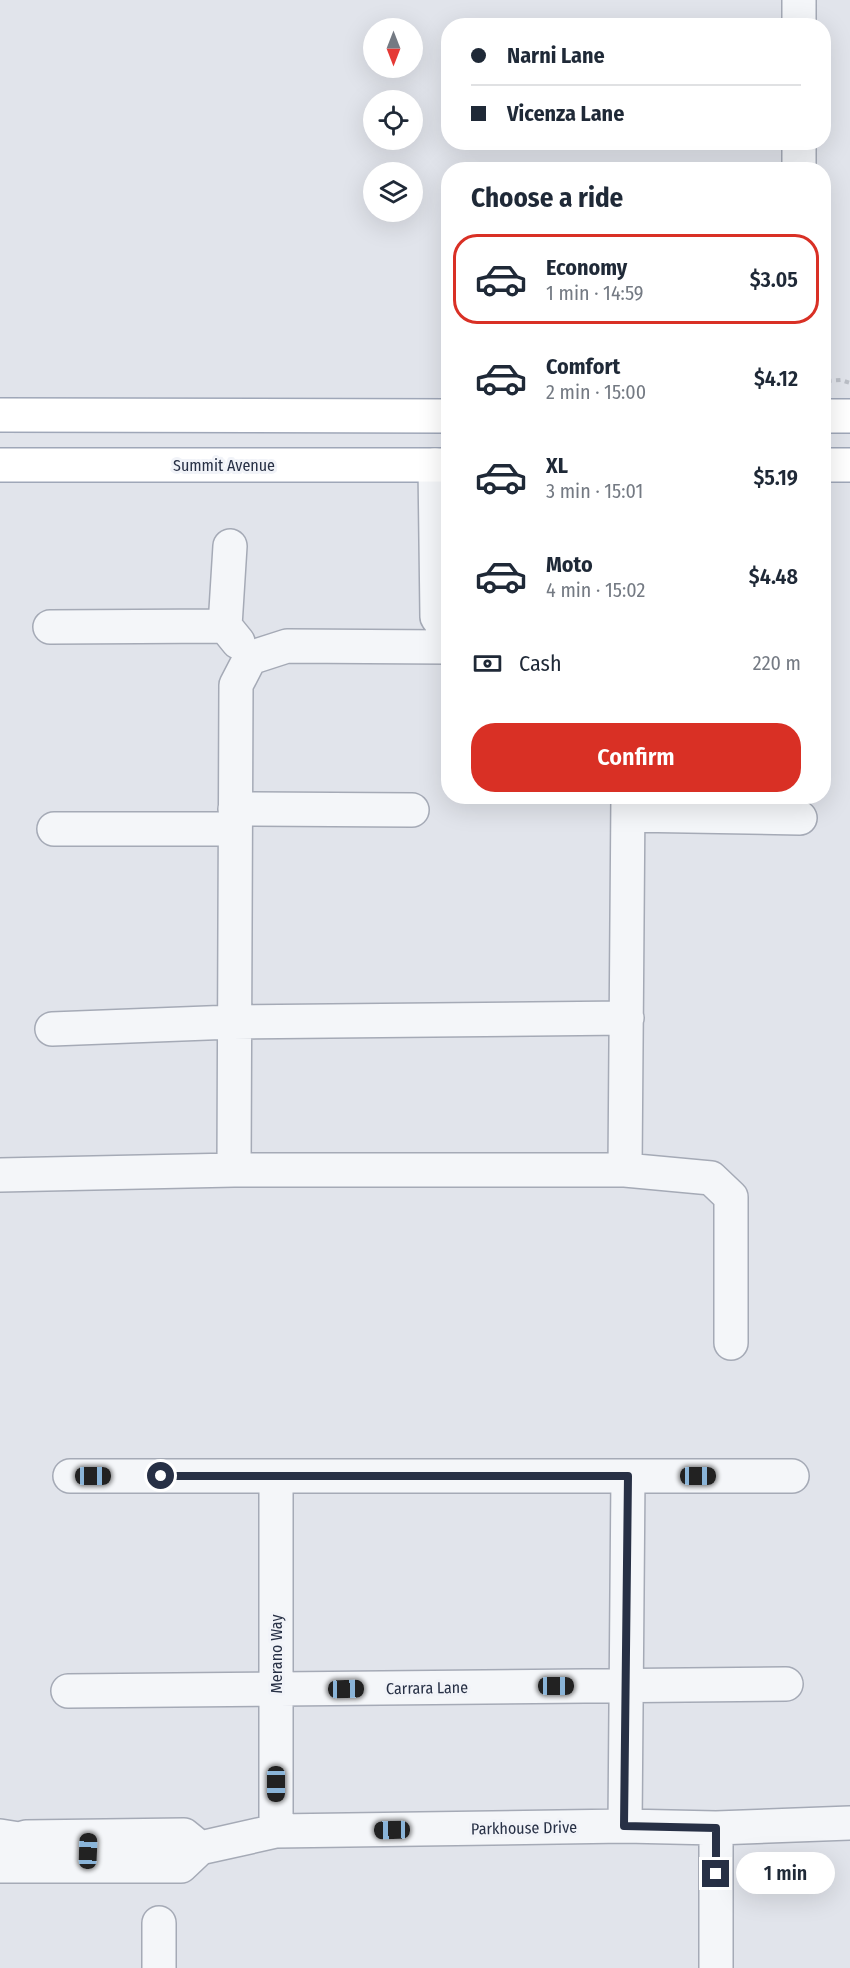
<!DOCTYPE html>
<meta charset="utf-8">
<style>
body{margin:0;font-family:"Fira Sans Condensed",sans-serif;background:#f2f2f3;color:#1f2937;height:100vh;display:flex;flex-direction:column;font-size:22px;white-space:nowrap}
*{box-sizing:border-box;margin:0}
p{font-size:20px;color:#747a83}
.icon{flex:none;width:33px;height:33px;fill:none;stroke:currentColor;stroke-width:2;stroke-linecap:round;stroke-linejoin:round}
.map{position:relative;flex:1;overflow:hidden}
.panel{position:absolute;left:441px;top:162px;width:390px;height:642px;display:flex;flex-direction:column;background:#fff;border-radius:24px;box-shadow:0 6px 24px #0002}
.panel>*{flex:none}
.hud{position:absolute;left:441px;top:18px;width:390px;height:132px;border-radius:24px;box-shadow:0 6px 24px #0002;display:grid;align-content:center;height:132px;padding:0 30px;background:#fff}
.needle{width:39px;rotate:180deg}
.controls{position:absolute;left:363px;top:18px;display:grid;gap:12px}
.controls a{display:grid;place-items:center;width:60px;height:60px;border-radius:50%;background:#fff;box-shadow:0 6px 24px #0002;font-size:30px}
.end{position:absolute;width:27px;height:27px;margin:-14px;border:8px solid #273045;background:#fff;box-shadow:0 0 0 3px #fff}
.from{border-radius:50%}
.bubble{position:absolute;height:42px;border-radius:21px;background:#fff;box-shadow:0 6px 24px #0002;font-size:20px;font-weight:600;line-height:42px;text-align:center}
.car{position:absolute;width:18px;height:36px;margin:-18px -9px;border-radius:8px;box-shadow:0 0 4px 2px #0007;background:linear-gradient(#222 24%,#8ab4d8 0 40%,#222 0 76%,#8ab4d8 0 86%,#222 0)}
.hud b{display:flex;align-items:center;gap:21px;height:57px;font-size:22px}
.hud b+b{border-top:2px solid #e0e1e3}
.hud i{width:15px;height:15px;background:#1f2937}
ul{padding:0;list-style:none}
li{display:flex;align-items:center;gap:18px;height:90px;margin:0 12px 9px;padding:0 18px;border:3px solid transparent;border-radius:24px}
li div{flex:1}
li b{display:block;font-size:22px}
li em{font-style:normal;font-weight:600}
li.selected{border-color:#d93025}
li>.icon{width:54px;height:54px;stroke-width:1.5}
h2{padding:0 30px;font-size:27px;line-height:72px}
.pay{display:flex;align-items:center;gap:15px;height:66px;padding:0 30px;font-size:22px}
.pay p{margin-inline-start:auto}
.cta{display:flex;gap:12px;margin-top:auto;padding:12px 30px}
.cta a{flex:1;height:69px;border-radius:24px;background:#d93025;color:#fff;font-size:24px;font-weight:600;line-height:69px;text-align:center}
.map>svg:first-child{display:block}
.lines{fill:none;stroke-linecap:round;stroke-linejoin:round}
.minor-casing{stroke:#a5aab6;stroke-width:36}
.major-casing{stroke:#9fa7b8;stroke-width:36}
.path{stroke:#bbbfc7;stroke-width:4;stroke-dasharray:4.5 4.5;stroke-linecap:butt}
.minor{stroke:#f4f6f9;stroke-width:33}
.major{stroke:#fff;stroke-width:33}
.route{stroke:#273045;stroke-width:8}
.labels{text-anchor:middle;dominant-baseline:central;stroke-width:6;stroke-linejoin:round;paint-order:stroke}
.street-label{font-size:16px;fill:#273045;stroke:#f1f3f8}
</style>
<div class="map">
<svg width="850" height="1968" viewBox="0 0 850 1968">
<rect width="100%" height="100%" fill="#e1e4eb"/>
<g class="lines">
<g class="minor-casing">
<path id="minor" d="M799,0V26
M799,142V170
M435,465L437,617L448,632
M230,546L225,626L238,642
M50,627L225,626
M235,809L412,810
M628,815L800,818
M54,829H235
M52,1029L233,1022L627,1018
M234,1170L236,685L250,658L287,646L448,647
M625,1170L628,796
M0,1175L234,1170H625L711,1178L731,1197V1343
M70,1476H792
M276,1476V1831
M68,1691L786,1684
M625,1826L628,1476
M716,1828V1968
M0,1836L19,1839L26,1837L184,1835L200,1848
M0,1866H181L200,1848L276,1831L625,1826L716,1828L850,1823
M159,1968V1923"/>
</g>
<g class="major-casing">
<path id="major" d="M0,415L448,416
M824,416H850
M0,465H448
M824,465H850"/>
</g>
<path class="path" d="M827,381L841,380L850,383"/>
<use href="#minor" class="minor"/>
<use href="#major" class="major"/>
</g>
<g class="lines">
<path class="route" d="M161,1476H628L624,1826L716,1828V1874"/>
</g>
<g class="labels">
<g class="street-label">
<text x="224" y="465">Summit Avenue</text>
<text transform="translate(276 1654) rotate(-90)">Merano Way</text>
<text transform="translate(427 1688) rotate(-1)">Carrara Lane</text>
<text transform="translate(524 1828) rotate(-1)">Parkhouse Drive</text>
</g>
</g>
</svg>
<div class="controls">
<a><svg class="needle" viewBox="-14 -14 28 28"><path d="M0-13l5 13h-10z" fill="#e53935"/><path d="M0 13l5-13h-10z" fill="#747a83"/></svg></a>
<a><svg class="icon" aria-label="locate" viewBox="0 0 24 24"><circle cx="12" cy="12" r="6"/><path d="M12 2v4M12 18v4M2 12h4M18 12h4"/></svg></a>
<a><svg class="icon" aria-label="layers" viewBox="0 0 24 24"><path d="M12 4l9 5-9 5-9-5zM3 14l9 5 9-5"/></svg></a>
</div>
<i class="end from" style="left:161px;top:1476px"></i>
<i class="end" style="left:716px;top:1874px"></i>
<div class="bubble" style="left:736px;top:1852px;width:99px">1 min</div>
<i class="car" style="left:93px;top:1476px;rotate:90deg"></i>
<i class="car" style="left:698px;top:1476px;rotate:90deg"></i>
<i class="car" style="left:556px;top:1686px;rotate:90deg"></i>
<i class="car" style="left:346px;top:1689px;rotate:89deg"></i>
<i class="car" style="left:276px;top:1784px;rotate:180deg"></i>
<i class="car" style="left:392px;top:1830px;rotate:269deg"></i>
<i class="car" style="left:88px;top:1851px;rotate:2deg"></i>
<div class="hud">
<b><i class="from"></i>Narni Lane</b>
<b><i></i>Vicenza Lane</b>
</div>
<section class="panel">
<h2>Choose a ride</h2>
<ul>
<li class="selected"><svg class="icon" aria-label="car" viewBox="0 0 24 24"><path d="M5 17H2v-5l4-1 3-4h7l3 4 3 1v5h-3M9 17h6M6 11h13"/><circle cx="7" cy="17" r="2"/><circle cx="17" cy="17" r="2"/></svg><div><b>Economy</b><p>1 min · 14:59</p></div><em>$3.05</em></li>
<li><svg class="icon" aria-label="car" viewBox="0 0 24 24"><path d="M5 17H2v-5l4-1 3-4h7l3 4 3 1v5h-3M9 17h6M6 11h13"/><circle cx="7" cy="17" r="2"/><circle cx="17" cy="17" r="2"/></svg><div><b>Comfort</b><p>2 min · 15:00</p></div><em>$4.12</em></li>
<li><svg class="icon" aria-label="car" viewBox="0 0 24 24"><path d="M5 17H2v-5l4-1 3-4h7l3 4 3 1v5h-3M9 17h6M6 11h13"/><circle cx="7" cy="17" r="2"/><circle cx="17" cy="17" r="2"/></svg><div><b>XL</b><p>3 min · 15:01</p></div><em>$5.19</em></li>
<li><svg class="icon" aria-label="car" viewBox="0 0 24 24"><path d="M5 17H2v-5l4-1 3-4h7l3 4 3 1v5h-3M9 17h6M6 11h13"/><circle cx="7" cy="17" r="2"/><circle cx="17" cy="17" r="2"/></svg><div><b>Moto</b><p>4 min · 15:02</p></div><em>$4.48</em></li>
</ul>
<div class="pay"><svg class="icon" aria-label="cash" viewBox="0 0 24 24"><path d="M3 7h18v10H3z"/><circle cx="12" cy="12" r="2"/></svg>Cash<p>220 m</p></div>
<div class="cta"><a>Confirm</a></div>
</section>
</div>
